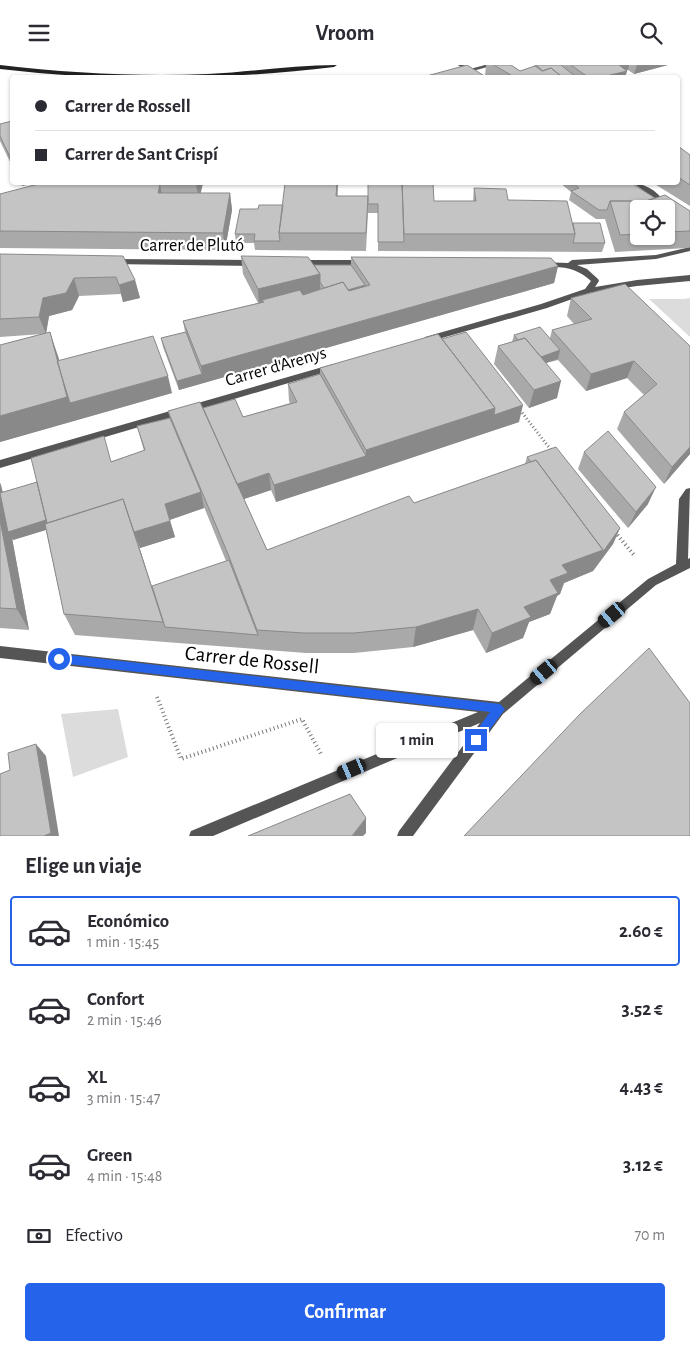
<!DOCTYPE html>
<html lang="es">
<meta charset="utf-8">
<style>
body{margin:0;font-family:"Alegreya Sans",sans-serif;background:#f2f2f3;color:#2b2b33;height:100vh;display:flex;flex-direction:column;font-size:19px;white-space:nowrap}
*{box-sizing:border-box;margin:0}
p{font-size:16px;color:#7c7c81}
.icon{flex:none;width:28px;height:28px;fill:none;stroke:currentColor;stroke-width:2;stroke-linecap:round;stroke-linejoin:round}
.map{position:relative;height:771px;overflow:hidden}
.side{display:flex;flex-direction:column;background:#fff;flex:1}
.side>*{flex:none}
.hud{position:absolute;left:10px;top:10px;width:670px;height:110px;border-radius:5px;box-shadow:0 1px 4px #0004;display:grid;align-content:center;height:110px;padding:0 25px;background:#fff}
.fabs{position:absolute;left:630px;top:135px;display:grid;gap:10px}
.fabs a{display:grid;place-items:center;width:45px;height:45px;border-radius:5px;background:#fff;box-shadow:0 1px 4px #0004;font-size:25px}
.end{position:absolute;width:22px;height:22px;margin:-11px;border:6px solid #2563eb;background:#fff;box-shadow:0 0 0 2px #fff}
.from{border-radius:50%}
.bubble{position:absolute;height:35px;border-radius:5px;background:#fff;box-shadow:0 1px 4px #0004;font-size:16px;font-weight:600;line-height:35px;text-align:center}
.car{position:absolute;width:15px;height:30px;margin:-15px -8px;border-radius:6px;box-shadow:0 0 4px 1px #0007;background:linear-gradient(#222 24%,#8ab4d8 0 40%,#222 0 76%,#8ab4d8 0 86%,#222 0)}
.hud b{display:flex;align-items:center;gap:18px;height:48px;font-size:19px}
.hud b+b{border-top:1px solid #e1e1e2}
.hud i{width:12px;height:12px;background:#2b2b33}
ul{padding:0;list-style:none}
li{display:flex;align-items:center;gap:15px;height:70px;margin:0 10px 8px;padding:0 15px;border:2px solid transparent;border-radius:5px}
li div{flex:1}
li b{display:block;font-size:19px}
li em{font-style:normal;font-weight:600}
li.on{border-color:#2563eb}
li>.icon{width:45px;height:45px;stroke-width:1.5}
h2{padding:0 25px;font-size:22px;line-height:60px}
.pay{display:flex;align-items:center;gap:12px;height:55px;padding:0 25px;font-size:19px}
.pay p{margin-inline-start:auto}
.action{display:flex;gap:10px;margin-top:auto;padding:10px 25px}
.action a{flex:1;height:58px;border-radius:5px;background:#2563eb;color:#fff;font-size:20px;font-weight:600;line-height:58px;text-align:center}
header{display:flex;justify-content:space-between;align-items:center;height:65px;padding:0 25px;background:#fff;font-size:22px;font-weight:600}
.map>svg:first-child{display:block}
.green{fill:#dcdcdc}
.lines{fill:none;stroke-linecap:round;stroke-linejoin:round}
.path-far1{stroke:#777;stroke-width:3;stroke-dasharray:1 2.5;stroke-linecap:butt}
.path{stroke:#777;stroke-width:4;stroke-dasharray:1 3;stroke-linecap:butt}
.street{fill:#555;fill-rule:evenodd}
.secondary{fill:#222;fill-rule:evenodd}
.wall{fill:#a9a9a9;fill-rule:evenodd}
.shaded-wall{fill:#898989}
.building{fill:#c4c4c4;stroke:#898989}
.route{fill:#2563eb}
.labels{text-anchor:middle;dominant-baseline:central;stroke-width:4.5;stroke-linejoin:round;paint-order:stroke}
.street-label{font-size:18px;fill:#000;stroke:#fff}
.near-street-label{font-size:21px;fill:#000;stroke:#fff}
</style>
<header><svg class="icon" aria-label="menu" viewBox="0 0 24 24"><path d="M4 6h16M4 12h16M4 18h16"/></svg>Vroom<svg class="icon" aria-label="search" viewBox="0 0 24 24"><circle cx="10" cy="10" r="6"/><path d="M15 15l6 6"/></svg></header>
<div class="map">
<svg width="690" height="771" viewBox="0 0 690 771">
<rect width="100%" height="100%" fill="#fff"/>
<path class="green" d="M690,233V272L649,234H684Z
M118,644L128,692L73,712L61,649Z"/>
<g class="lines">
<path class="path-far1" d="M520,345L551,385"/>
<path class="path" d="M615,467L634,490
M157,632L181,694L302,654L321,689"/>
<path class="street" d="M458,0H465L470,4L485,0H495L450,12H442L443,11L464,5Z
M633,118C644,118 659,127 664,137L663,139H657L655,134Z
M690,182V186L656,194L577,200L587,204L598,214L599,216L595,222L637,215L690,210V216L637,221L589,228L547,243L428,277L424,274L425,272L541,239L585,224L591,216C580,206 569,202 554,202C548,201 543,202 539,199L540,197L568,198L572,195L656,190Z
M113,194L254,195L258,198L254,201L110,199V195Z
M301,195H364L368,198L364,201L298,200L297,198Z
M333,299L338,302L336,304L0,403V395Z
M690,423L688,494L690,493V503L656,520L503,649L413,771H397L399,766L480,658L213,771H189L191,766L478,647L0,593V581L499,637L648,514L676,499L679,434L686,424Z"/>
<path class="secondary" d="M0,0C69,8 139,12 208,9C251,7 294,0 337,0L334,2C223,15 111,17 0,4Z"/>
</g>
<path class="wall" d="M486,0H511L520,6L534,2V0H668L634,9L628,5H626L627,6L625,12H487L485,11Z
M12,56V101L0,76V59Z
M678,82L690,90V141L653,118H678Z
M42,118H203L200,128H230L232,145L225,185L0,183V129Z
M560,118H631L655,133L690,146V182L688,183L615,187L605,154H596L569,135L571,127ZM639,144H666V171H639Z
M474,123L573,158L605,178L602,187L378,186V148H368V147L366,186L255,185L254,178H236L235,169L258,144L338,131L434,136H473Z
M0,189L135,215L140,233L123,237L121,229L79,231L72,245L49,251L46,268L58,291L59,295L172,328L0,377V280L42,269L0,272Z
M241,191L314,200H351V192L558,201L554,218L179,325L163,282L161,273L185,267L183,256L258,238L243,209Z
M571,233L690,281V389L664,419L617,364L624,347L644,330L627,313L586,326L558,295L546,298L557,333L529,343L494,299L498,281L512,277L514,270L550,273L552,265L574,259L567,251Z
M442,274L519,357L276,437L271,425L244,434L267,485L414,438L525,399L527,392L620,463L613,479L593,506L564,518L560,529L557,531L550,549L529,557L523,573L486,588L473,565L413,582L354,588H306L75,570L64,549L46,465L13,475L12,473L29,565L0,563V418L3,427L112,396L144,386L137,361L170,353L168,346L203,343L243,352L290,338L289,336L288,319L320,309V303ZM204,442L226,496L154,529L135,469L140,483L175,472L170,455L204,443Z
M584,387L648,439L628,463L578,404Z"/>
<path class="shaded-wall" d="M617,0H629L628,5L615,8Z
M637,0H668L634,9Z
M627,6L625,12H602Z
M21,118H35L22,121Z
M196,118H203L199,136L196,119Z
M337,118H338L337,148L336,131Z
M160,119L163,136L158,128Z
M230,128L232,145L225,185L223,168Z
M558,201L554,218L179,325L177,316L202,309L201,301Z
M320,209V226L264,237L262,235L263,241H259L258,224Z
M74,213L79,231L72,245L49,251L46,269L39,252L43,233Z
M135,215L140,233L123,237L119,220Z
M365,220L364,230L328,229Z
M50,267L58,291L71,338L168,311L172,328L0,377V351Z
M560,285L558,294L531,303L534,294Z
M634,296L627,313L586,326L591,309Z
M561,316L557,333L529,343L534,325Z
M523,340L519,357L366,408V385L495,343Z
M690,382V389L664,419L672,402Z
M366,391V408L276,437L274,420Z
M269,408L271,425L238,436L235,419Z
M39,416L52,463L13,475L12,473L29,565L17,544L0,455V418L1,420L10,466Z
M656,422L648,439L628,463L636,447Z
M201,427L204,443L169,455L165,439Z
M130,456H170L175,472L140,483L135,469L165,562Z
M620,463L613,479L593,506L564,518L560,529L557,531L550,549L529,557L523,573L486,588L492,568L524,542L550,515L562,500Z
M478,544L473,565L413,582L416,562Z
M36,679L46,691L59,771H44Z
M366,753V768L363,771H352Z"/>
<path class="building" d="M467,0L486,12H423Z
M494,0H511L520,6L535,1L542,6L551,3L562,12H514Z
M536,0H561L576,12H562L551,3L543,6Z
M571,0H619L627,6L602,12H588Z
M12,56V96L0,71V59Z
M678,81L690,90V120L678,112Z
M42,118H196V119H160L158,128H230L223,168L0,166V129Z
M285,118H337L336,131H368L366,168H279Z
M368,118H402L404,177H378V139H368Z
M402,118H433L434,136H476L474,123L506,124L508,135L567,136L575,169H404Z
M573,118H631L655,133L646,136H610L607,145H599L571,126L579,123Z
M665,130L690,146V166L666,167V144H639V169L620,170L610,136H646Z
M259,140H283L279,168L280,176H254L255,169H235L240,144H258Z
M573,158H600L605,178H573L575,169Z
M0,189L123,191L135,215L119,220L116,212L74,213L66,228L43,233L39,252L0,254Z
M241,191L308,192L320,209L258,224Z
M351,192L551,193L558,201L201,301L183,256L264,237L262,235L300,225L303,230L343,217L349,226L370,220Z
M314,200H351L365,220L348,225L343,217L324,223L320,217V209Z
M625,219L690,281V382L672,402L624,347L657,319L634,296L591,309L552,265L592,254L571,233Z
M540,262L560,285L541,292L525,273L518,275L514,270Z
M50,267L67,332L0,351V280Z
M186,267L202,309L177,316L161,273Z
M466,267L523,340L494,350L495,343L442,274Z
M438,269L495,343L366,385L320,303Z
M153,271L168,311L70,338L57,296Z
M525,273L561,316L534,325L498,281Z
M320,309L366,391L274,420L269,408L237,419L203,343L235,334L243,352L297,337L288,319Z
M200,337L267,485L409,431L414,438L536,395L603,485L562,500L568,508L550,515L558,528L524,542L531,552L492,568L478,544L416,562L354,568H304L257,565L228,489L168,346Z
M170,353L201,427L165,439L170,456L134,467L123,434L47,458L31,393L104,371L111,397L145,385L137,361Z
M608,366L656,422L636,447L584,387Z
M556,382L620,463L600,491L603,485L536,395L531,397L527,392Z
M37,417L46,455L8,467L0,428Z
M123,434L163,557L64,549L45,459Z
M0,455L17,544L0,543Z
M229,495L258,570L165,562L152,521Z
M649,583L690,638V771H464L580,649Z
M36,679L51,768L44,771H0V709L10,705L8,688Z
M350,729L366,753L352,771H248Z"/>
<path class="route" d="M59,589L500,639L505,644L479,679L476,681L472,679L470,675L472,672L490,647L59,598L54,594Z"/>
<g class="labels">
<g class="street-label">
<text x="192" y="181">Carrer de Plutó</text>
<text transform="translate(276 302) rotate(-16)">Carrer d'Arenys</text>
</g>
<g class="near-street-label">
<text transform="translate(252 595) rotate(6)">Carrer de Rossell</text>
</g>
</g>
</svg>
<div class="fabs">
<a><svg class="icon" aria-label="locate" viewBox="0 0 24 24"><circle cx="12" cy="12" r="6"/><path d="M12 2v4M12 18v4M2 12h4M18 12h4"/></svg></a>
</div>
<i class="end from" style="left:59px;top:594px"></i>
<i class="end" style="left:476px;top:675px"></i>
<div class="bubble" style="left:376px;top:658px;width:82px">1 min</div>
<i class="car" style="left:612px;top:550px;rotate:230deg"></i>
<i class="car" style="left:544px;top:607px;rotate:230deg"></i>
<i class="car" style="left:352px;top:704px;rotate:247deg"></i>
<div class="hud">
<b><i class="from"></i>Carrer de Rossell</b>
<b><i></i>Carrer de Sant Crispí</b>
</div>
</div>
<section class="side">
<h2>Elige un viaje</h2>
<ul>
<li class="on"><svg class="icon" aria-label="car" viewBox="0 0 24 24"><path d="M5 17H2v-5l4-1 3-4h7l3 4 3 1v5h-3M9 17h6M6 11h13"/><circle cx="7" cy="17" r="2"/><circle cx="17" cy="17" r="2"/></svg><div><b>Económico</b><p>1 min · 15:45</p></div><em>2.60 €</em></li>
<li><svg class="icon" aria-label="car" viewBox="0 0 24 24"><path d="M5 17H2v-5l4-1 3-4h7l3 4 3 1v5h-3M9 17h6M6 11h13"/><circle cx="7" cy="17" r="2"/><circle cx="17" cy="17" r="2"/></svg><div><b>Confort</b><p>2 min · 15:46</p></div><em>3.52 €</em></li>
<li><svg class="icon" aria-label="car" viewBox="0 0 24 24"><path d="M5 17H2v-5l4-1 3-4h7l3 4 3 1v5h-3M9 17h6M6 11h13"/><circle cx="7" cy="17" r="2"/><circle cx="17" cy="17" r="2"/></svg><div><b>XL</b><p>3 min · 15:47</p></div><em>4.43 €</em></li>
<li><svg class="icon" aria-label="car" viewBox="0 0 24 24"><path d="M5 17H2v-5l4-1 3-4h7l3 4 3 1v5h-3M9 17h6M6 11h13"/><circle cx="7" cy="17" r="2"/><circle cx="17" cy="17" r="2"/></svg><div><b>Green</b><p>4 min · 15:48</p></div><em>3.12 €</em></li>
</ul>
<div class="pay"><svg class="icon" aria-label="cash" viewBox="0 0 24 24"><path d="M3 7h18v10H3z"/><circle cx="12" cy="12" r="2"/></svg>Efectivo<p>70 m</p></div>
<div class="action"><a>Confirmar</a></div>
</section>
